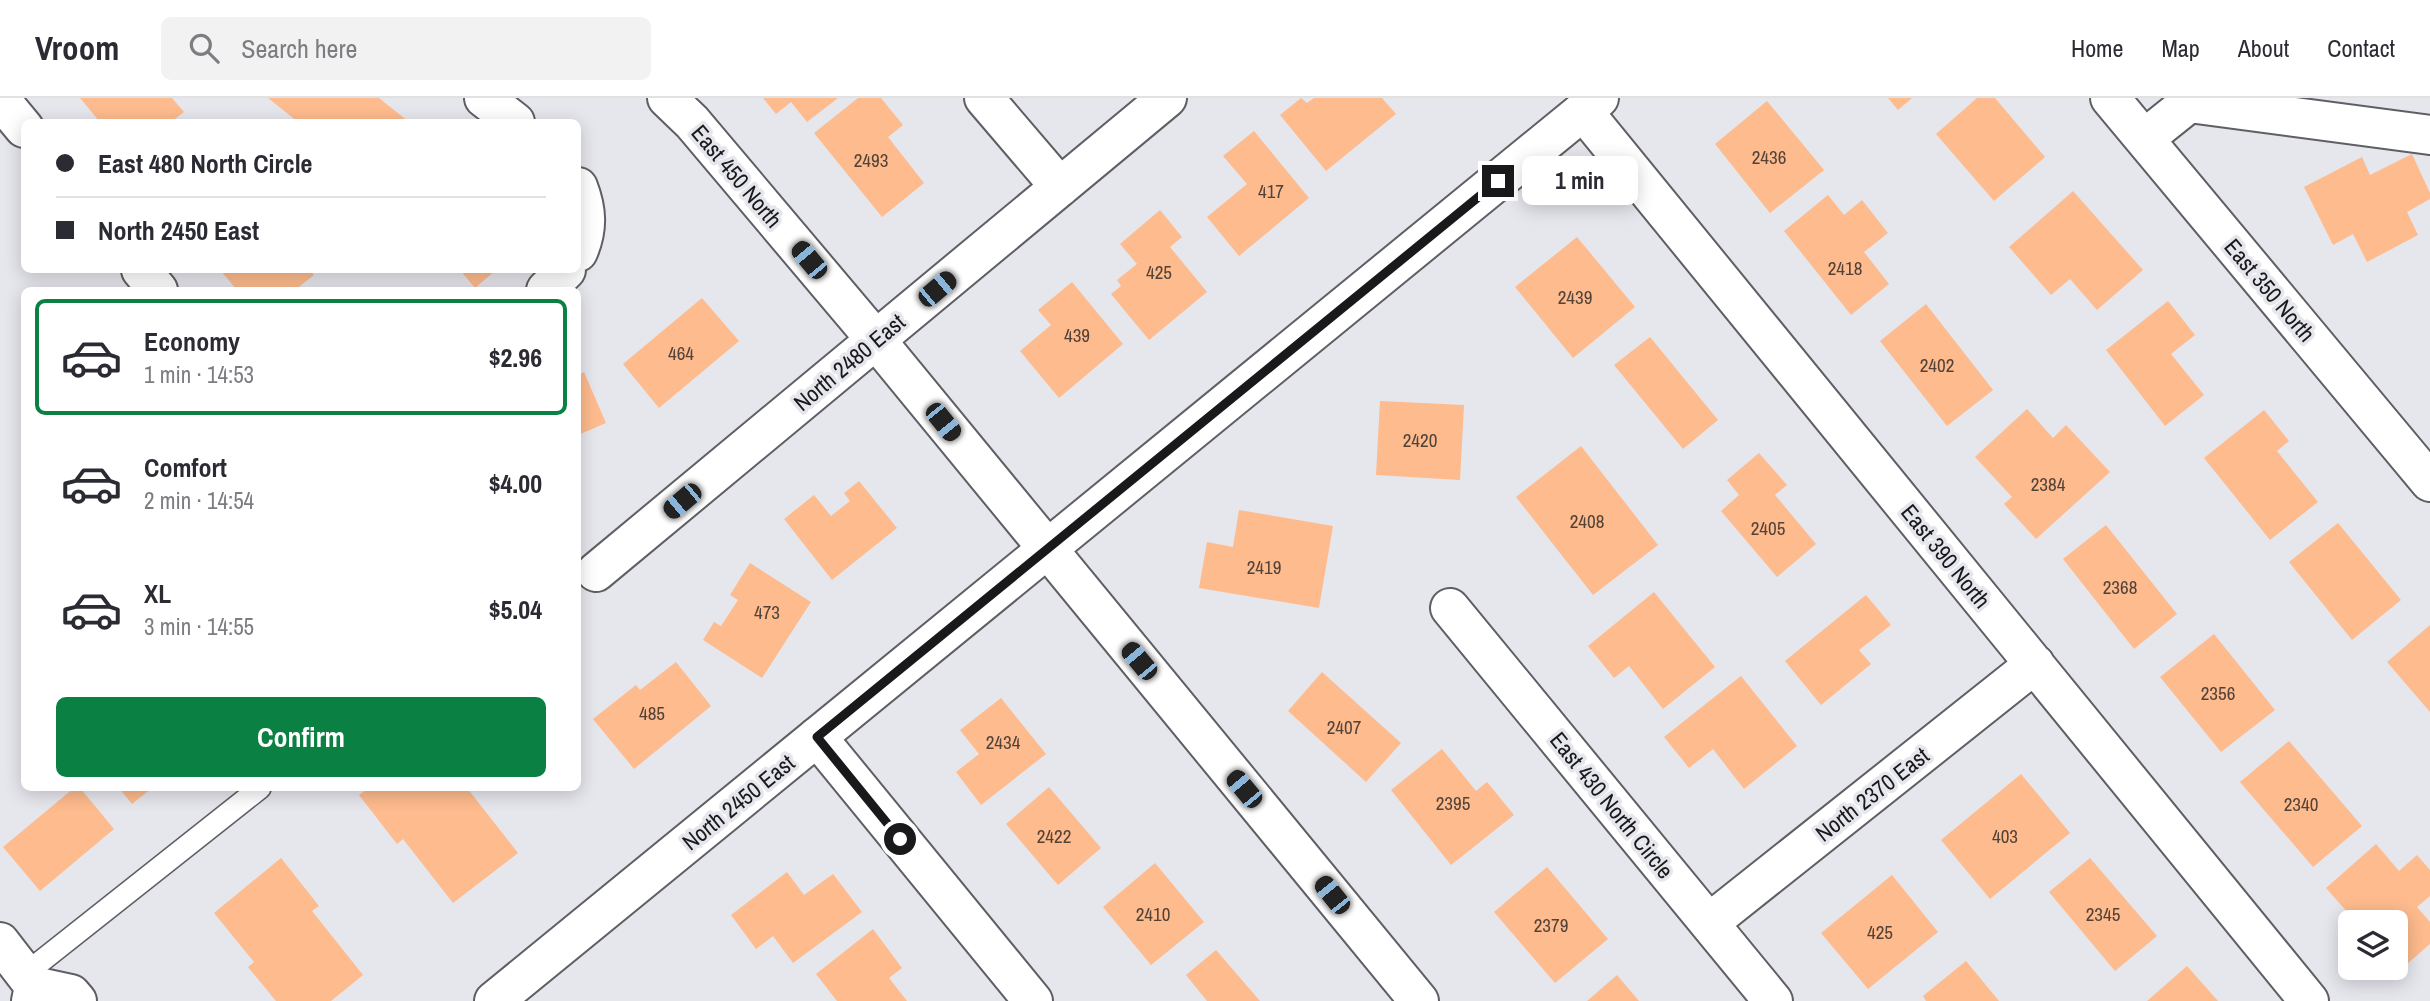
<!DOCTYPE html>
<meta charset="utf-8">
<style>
body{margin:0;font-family:"Archivo Narrow",sans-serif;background:#f2f2f3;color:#2b2b33;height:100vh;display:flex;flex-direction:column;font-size:26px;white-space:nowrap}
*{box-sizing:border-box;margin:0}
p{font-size:23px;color:#7c7c81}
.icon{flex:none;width:38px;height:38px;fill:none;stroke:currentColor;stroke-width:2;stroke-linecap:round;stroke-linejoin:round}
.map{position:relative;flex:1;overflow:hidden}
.details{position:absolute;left:21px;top:189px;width:560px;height:504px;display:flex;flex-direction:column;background:#fff;border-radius:10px;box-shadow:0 4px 18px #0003}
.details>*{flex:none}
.guide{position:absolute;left:21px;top:21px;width:560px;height:154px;border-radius:10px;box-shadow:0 4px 18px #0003;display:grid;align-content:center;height:154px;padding:0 35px;background:#fff}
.controls{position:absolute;left:2338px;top:812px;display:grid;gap:14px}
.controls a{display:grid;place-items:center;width:70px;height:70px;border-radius:10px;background:#fff;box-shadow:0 4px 18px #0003;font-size:35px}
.end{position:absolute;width:32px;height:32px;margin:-16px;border:9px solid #19191c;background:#fff;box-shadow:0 0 0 4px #fff}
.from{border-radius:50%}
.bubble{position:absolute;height:49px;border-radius:10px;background:#fff;box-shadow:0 4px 18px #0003;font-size:23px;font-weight:700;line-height:49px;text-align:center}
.car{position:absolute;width:21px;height:42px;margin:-21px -10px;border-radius:9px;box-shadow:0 0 5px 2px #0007;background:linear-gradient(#222 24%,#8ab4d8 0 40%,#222 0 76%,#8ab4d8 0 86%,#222 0)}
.guide b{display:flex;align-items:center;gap:24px;height:66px;font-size:26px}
.guide b+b{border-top:2px solid #e1e1e2}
.guide i{width:18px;height:18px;background:#2b2b33}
ul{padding:12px 0 0;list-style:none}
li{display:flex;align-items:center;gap:21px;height:116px;margin:0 14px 10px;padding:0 21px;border:4px solid transparent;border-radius:10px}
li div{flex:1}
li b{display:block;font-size:26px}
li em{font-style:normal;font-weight:700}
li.current{border-color:#0b8043}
li>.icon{width:63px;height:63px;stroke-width:1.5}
.button{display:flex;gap:14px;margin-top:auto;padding:14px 35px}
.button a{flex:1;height:80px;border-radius:10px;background:#0b8043;color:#fff;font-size:28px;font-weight:700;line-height:80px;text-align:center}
header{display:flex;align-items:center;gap:42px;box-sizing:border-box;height:98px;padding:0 35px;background:#fff;border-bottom:2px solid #e1e1e2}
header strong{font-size:33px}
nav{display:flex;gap:38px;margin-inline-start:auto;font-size:24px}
.search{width:490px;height:63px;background:#f2f2f3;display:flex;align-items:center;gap:18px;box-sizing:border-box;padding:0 24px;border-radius:10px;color:#7c7c81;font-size:26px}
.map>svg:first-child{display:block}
.building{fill:#febb8d}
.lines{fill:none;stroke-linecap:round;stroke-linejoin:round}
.service-casing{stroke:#5e5e64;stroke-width:24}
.minor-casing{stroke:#5e5e64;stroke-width:42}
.tertiary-casing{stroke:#5e5e64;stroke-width:42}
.service{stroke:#fff;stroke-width:21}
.minor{stroke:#fff;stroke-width:38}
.tertiary{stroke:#fff;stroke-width:38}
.route{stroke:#19191c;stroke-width:9}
.labels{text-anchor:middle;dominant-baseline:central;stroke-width:7;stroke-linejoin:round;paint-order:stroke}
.number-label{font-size:19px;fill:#524238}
.street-label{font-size:23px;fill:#19191c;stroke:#e6e6ed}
</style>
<header>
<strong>Vroom</strong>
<div class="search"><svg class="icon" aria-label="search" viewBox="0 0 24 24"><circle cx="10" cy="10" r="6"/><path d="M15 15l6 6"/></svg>Search here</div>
<nav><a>Home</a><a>Map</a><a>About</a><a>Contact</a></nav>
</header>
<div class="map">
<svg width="2430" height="903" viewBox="0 0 2430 903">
<rect width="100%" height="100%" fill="#e6e6ed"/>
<path class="building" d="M80,0H172L184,14L171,24H100Z
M268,0H379L409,24H298Z
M763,0H838L807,24L791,4L776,16Z
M858,0H881L903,27L888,39L924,85L882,119L814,35Z
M1301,0L1307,5L1314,0H1382L1396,16L1326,73L1280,17Z
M1888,0H1912L1898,12Z
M1977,0H1995L2045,59L1994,103L1936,36Z
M1767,3L1824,72L1770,115L1715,46Z
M1254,33L1309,100L1239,158L1207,119L1247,86L1223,58Z
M2412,56L2430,95V101L2407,114L2418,137L2367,164L2353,136L2333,147L2304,89L2362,59L2370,77Z
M2073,93L2143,172L2097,212L2070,181L2051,197L2009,149Z
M1828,97L1844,117L1862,102L1888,135L1864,154L1889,186L1851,217L1784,133Z
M1160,112L1182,139L1170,149L1207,194L1149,242L1111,196L1121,188L1117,182L1137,166L1120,146Z
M1577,139L1635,209L1573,260L1515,189Z
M220,172H310L314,177L295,192H237Z
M460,172H496L475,190Z
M1072,184L1123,246L1059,300L1020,253L1051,227L1038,212Z
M702,200L739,243L659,310L623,266Z
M2168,203L2195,237L2171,256L2204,297L2165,328L2106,252Z
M1926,206L1993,292L1947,328L1880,243Z
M1650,239L1718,322L1683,351L1614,267Z
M584,274L606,325L578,337V277Z
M1380,303L1464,307L1460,382L1376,377Z
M2027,311L2053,340L2066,327L2110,374L2036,441L2004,406L2012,399L1975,359Z
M2264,312L2289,343L2277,353L2318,404L2270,442L2204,360Z
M1581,348L1658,447L1593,497L1516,399Z
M1759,355L1787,387L1775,397L1816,446L1777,479L1721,413L1739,397L1727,382Z
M859,383L897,430L832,482L784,421L814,397L831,418L850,403L844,395Z
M1239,412L1333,428L1319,510L1199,490L1207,444L1233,449Z
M2338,425L2401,502L2352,542L2289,464Z
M2106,427L2177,516L2134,551L2063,461Z
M750,465L811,504L762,580L703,542L714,524L721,528L738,502L730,497Z
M1654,494L1715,569L1663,611L1629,568L1614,580L1588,548Z
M1866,497L1891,527L1859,552L1871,566L1821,607L1785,563Z
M2430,527V614L2387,564Z
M2214,536L2275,612L2221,654L2160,579Z
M676,564L711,608L634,671L593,621L636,587L640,592Z
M1322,574L1401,645L1366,684L1288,613Z
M1741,578L1797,648L1744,691L1713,651L1689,670L1664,639Z
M1001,600L1046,656L981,707L956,674L979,656L960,632Z
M2289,643L2362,728L2313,769L2240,684Z
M1442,651L1476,693L1487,684L1514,717L1451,767L1391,692Z
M2021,676L2070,735L1990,801L1941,742Z
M1049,689L1101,750L1058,787L1006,726Z
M74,690H80L114,731L40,793L3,749Z
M119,690H152L132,706Z
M369,690H467L518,755L453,805L403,741L397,746L359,697Z
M2376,746L2399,773L2417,757L2430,772V798L2417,809L2430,824V846L2399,873L2396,870V824H2356L2326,790Z
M281,760L319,808L312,813L363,877L331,903H276L248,869L254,864L214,815Z
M2090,760L2157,838L2115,873L2049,794Z
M1155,765L1204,824L1151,867L1103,809Z
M1547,769L1608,841L1555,885L1494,814Z
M787,774L804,797L833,776L862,814L793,865L773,838L756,851L731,817Z
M1892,777L1938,834L1868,891L1821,835Z
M873,831L902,870L889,880L907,903H837L816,876Z
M1216,852L1260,903H1207L1186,877Z
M1966,863L1999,903H1926L1923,898Z
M2187,868L2218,903H2147Z
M1617,877L1639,903H1587Z"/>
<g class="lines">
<g class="service-casing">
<path id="service" d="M25,876L260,690"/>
</g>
<g class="minor-casing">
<path id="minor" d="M484,0L515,24
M984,0L1060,89
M2110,0L2430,384
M0,1L24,30
M1583,13L2309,903
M2144,41L2189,5L2430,37
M578,89C587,112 588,131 578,154
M141,172L158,192
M546,192L566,172
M596,474L1167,0
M1450,510L1773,903
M817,639L1033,903
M1709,825L2035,566
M0,844L34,888
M31,903L34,888L71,896L77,903"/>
</g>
<g class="tertiary-casing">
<path id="tertiary" d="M667,0L692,24L876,242L1419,903
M494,903L1599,0"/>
</g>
<use href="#service" class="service"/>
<use href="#minor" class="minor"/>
<use href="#tertiary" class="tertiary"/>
</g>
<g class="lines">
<path class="route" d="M900,741L817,639L1498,83"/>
</g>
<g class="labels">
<g class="number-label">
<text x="1769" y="59">2436</text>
<text x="871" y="62">2493</text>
<text x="1271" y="93">417</text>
<text x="1845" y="170">2418</text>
<text x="1159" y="174">425</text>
<text x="1575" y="199">2439</text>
<text x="1077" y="237">439</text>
<text x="681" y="255">464</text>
<text x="1937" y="267">2402</text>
<text x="1420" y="342">2420</text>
<text x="2048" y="386">2384</text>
<text x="1587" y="423">2408</text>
<text x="1768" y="430">2405</text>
<text x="1264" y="469">2419</text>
<text x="2120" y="489">2368</text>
<text x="767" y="514">473</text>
<text x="2218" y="595">2356</text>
<text x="652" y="615">485</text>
<text x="1344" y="629">2407</text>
<text x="1003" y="644">2434</text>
<text x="1453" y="705">2395</text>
<text x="2301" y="706">2340</text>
<text x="1054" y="738">2422</text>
<text x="2005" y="738">403</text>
<text x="1153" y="816">2410</text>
<text x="2103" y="816">2345</text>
<text x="1551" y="827">2379</text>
<text x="1880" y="834">425</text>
</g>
<g class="street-label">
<text transform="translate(737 78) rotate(50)">East 450 North</text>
<text transform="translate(2270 192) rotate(50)">East 350 North</text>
<text transform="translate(849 264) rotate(-40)">North 2480 East</text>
<text transform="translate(1946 458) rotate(51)">East 390 North</text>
<text transform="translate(1872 696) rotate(-38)">North 2370 East</text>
<text transform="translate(738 704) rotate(-39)">North 2450 East</text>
<text transform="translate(1612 707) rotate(51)">East 430 North Circle</text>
</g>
</g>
</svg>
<div class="controls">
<a><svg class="icon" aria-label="layers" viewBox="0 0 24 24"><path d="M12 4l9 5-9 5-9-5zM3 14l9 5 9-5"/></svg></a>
</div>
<i class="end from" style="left:900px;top:741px"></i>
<i class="end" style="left:1498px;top:83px"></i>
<div class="bubble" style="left:1522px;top:58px;width:116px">1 min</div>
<i class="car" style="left:809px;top:162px;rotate:320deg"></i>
<i class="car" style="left:937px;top:191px;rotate:50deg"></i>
<i class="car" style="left:943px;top:324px;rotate:141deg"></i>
<i class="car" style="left:682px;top:403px;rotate:230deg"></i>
<i class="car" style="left:1139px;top:563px;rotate:320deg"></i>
<i class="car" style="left:1244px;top:691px;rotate:320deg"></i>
<i class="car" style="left:1332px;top:797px;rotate:321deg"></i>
<div class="guide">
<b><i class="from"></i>East 480 North Circle</b>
<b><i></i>North 2450 East</b>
</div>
<section class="details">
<ul>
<li class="current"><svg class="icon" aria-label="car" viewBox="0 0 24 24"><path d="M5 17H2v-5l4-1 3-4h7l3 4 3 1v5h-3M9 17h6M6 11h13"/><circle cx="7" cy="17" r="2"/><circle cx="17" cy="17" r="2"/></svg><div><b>Economy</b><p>1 min · 14:53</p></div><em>$2.96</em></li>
<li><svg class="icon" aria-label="car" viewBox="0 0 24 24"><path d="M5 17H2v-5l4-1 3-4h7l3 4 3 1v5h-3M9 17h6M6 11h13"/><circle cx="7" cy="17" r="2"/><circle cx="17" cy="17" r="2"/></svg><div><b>Comfort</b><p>2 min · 14:54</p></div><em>$4.00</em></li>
<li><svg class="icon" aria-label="car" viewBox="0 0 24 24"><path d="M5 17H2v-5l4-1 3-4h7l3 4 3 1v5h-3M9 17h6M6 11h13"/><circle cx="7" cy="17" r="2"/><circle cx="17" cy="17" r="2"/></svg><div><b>XL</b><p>3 min · 14:55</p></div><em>$5.04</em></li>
</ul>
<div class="button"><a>Confirm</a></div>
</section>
</div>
